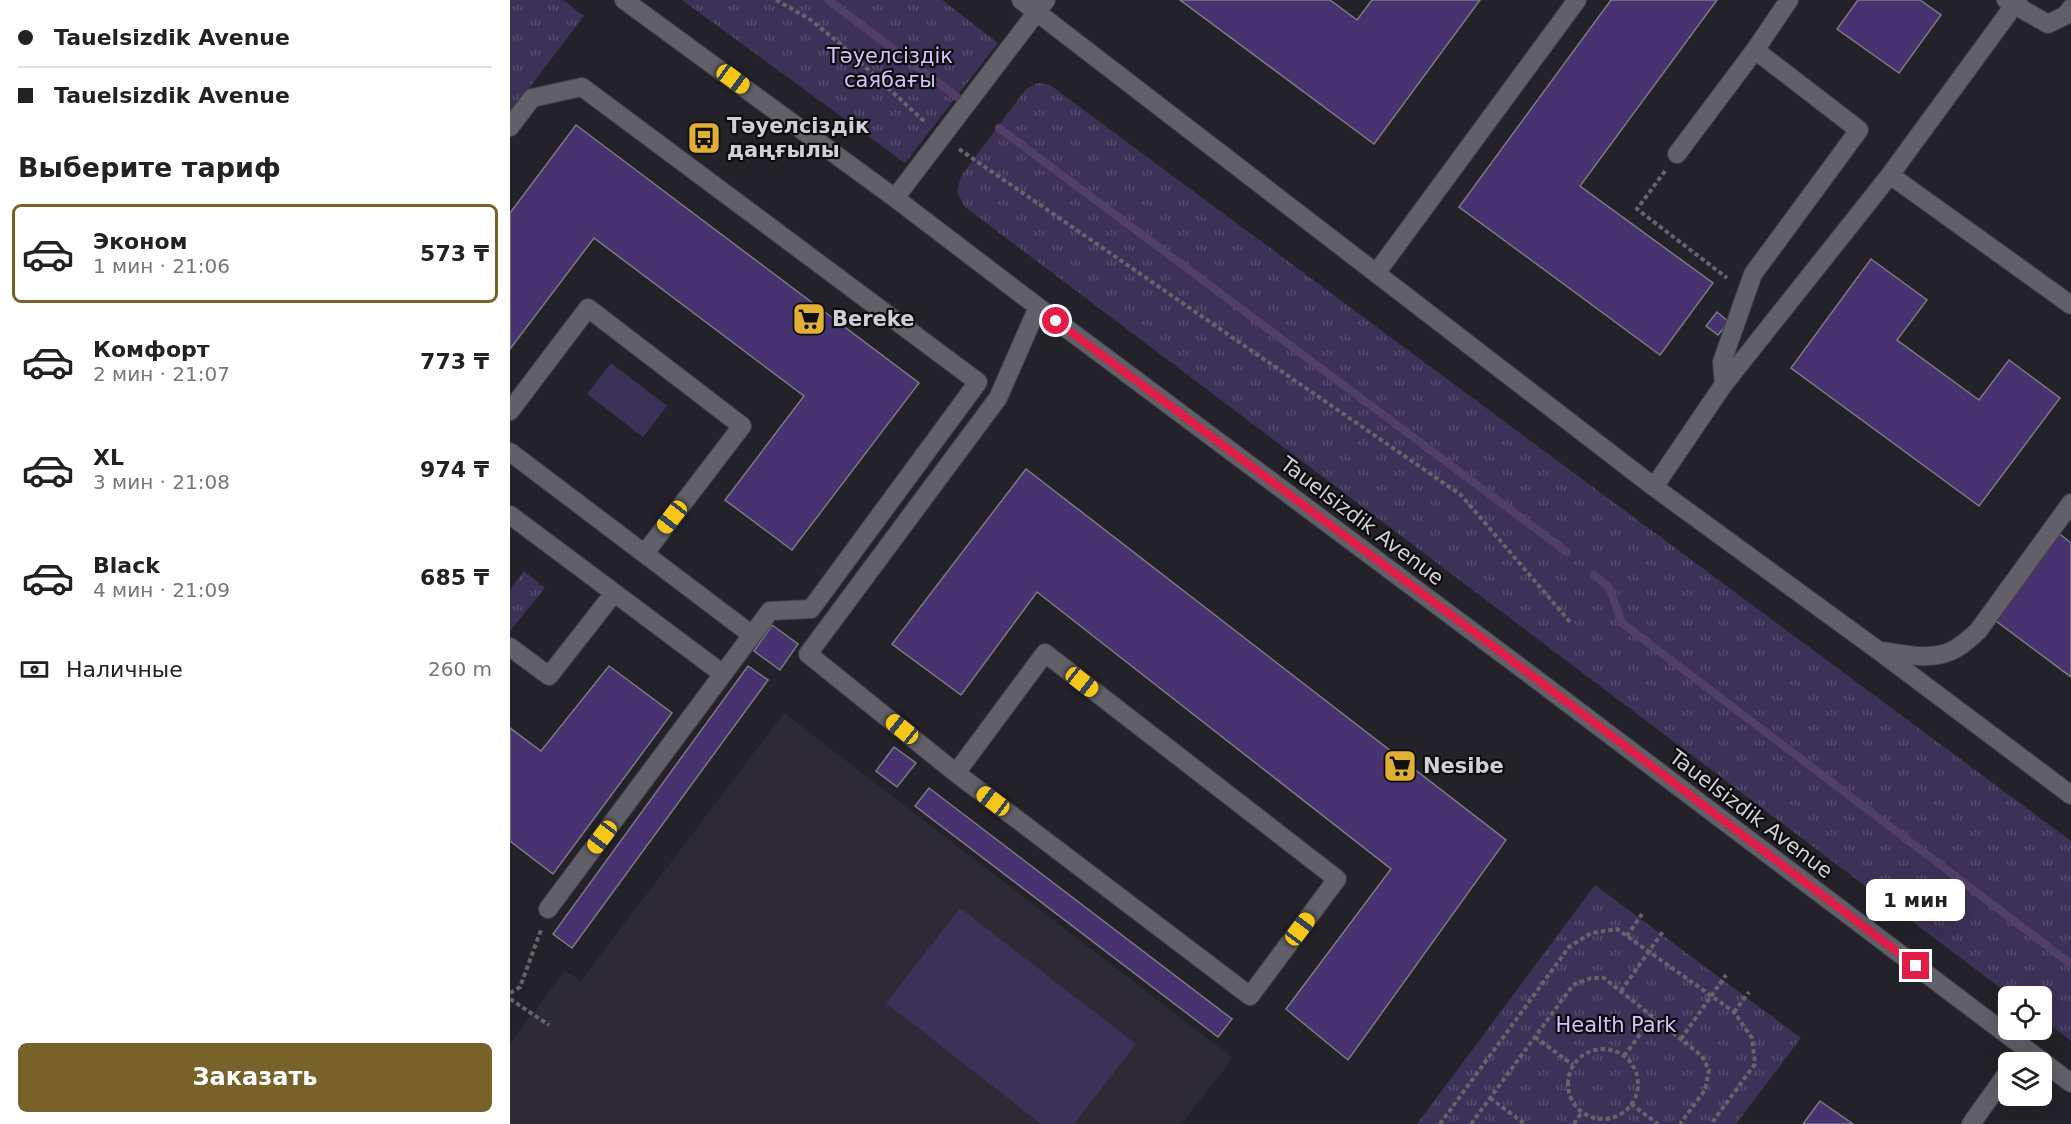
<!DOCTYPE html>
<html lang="ru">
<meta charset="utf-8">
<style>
body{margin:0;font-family:"DejaVu Sans",sans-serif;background:#f2f2f2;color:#222;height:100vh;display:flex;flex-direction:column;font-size:22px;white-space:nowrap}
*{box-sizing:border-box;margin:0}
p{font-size:20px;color:#767676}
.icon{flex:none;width:33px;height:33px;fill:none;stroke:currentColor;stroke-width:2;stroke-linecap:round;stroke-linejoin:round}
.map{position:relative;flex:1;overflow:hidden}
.details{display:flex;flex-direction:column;background:#fff;width:510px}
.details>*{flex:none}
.top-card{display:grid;align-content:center;height:132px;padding:0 18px;background:#fff}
.controls{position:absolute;left:1488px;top:986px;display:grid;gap:12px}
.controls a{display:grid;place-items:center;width:54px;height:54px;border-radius:9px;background:#fff;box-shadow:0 6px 24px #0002;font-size:30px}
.end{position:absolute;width:27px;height:27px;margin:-14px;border:8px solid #e11d48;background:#fff;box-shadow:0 0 0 3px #fff}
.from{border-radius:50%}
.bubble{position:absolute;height:42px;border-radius:9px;background:#fff;box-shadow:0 6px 24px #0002;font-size:20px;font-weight:800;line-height:42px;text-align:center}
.car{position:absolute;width:18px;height:36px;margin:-18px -9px;border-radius:8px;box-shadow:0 0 4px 2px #0007;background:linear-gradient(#f5c518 24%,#345 0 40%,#f5c518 0 76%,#345 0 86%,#f5c518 0)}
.top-card b{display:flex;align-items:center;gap:21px;height:57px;font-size:22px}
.top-card b+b{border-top:2px solid #e0e0e0}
.top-card i{width:15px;height:15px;background:#222}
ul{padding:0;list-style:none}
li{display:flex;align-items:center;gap:18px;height:99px;margin:0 12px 9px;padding:0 6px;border:3px solid transparent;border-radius:9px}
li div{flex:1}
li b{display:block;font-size:22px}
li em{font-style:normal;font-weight:800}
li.active{border-color:#77622a}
li>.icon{width:54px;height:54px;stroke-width:1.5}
h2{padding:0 18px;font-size:27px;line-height:72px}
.pay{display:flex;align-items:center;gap:15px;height:66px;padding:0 18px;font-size:22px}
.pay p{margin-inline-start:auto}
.action{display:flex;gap:12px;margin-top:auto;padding:12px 18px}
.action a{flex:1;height:69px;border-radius:9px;background:#77622a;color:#fff;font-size:24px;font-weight:800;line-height:69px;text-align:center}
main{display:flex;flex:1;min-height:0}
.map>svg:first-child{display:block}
.built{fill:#2d2a36}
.grass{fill:url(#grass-tufts)}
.pitch{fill:#3c3157}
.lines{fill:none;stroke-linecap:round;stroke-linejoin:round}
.stream{stroke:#523f68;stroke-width:8}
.building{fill:#47336f;stroke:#7c7a83;stroke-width:1.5}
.minor-casing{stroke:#403f45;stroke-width:20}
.path{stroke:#66646a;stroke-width:4;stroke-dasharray:4.5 3;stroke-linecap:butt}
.minor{stroke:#615f68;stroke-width:18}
.route{stroke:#e11d48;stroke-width:8}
.labels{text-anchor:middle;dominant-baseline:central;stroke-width:4.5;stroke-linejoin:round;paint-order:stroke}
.park-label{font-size:21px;fill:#d2c3fb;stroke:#0d0c0f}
.poi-label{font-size:21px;font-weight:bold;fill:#d1d0d5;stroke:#0d0c0f;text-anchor:start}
.street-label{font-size:21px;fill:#d1d0d5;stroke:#0d0c0f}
</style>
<main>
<section class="details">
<div class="top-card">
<b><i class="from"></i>Tauelsizdik Avenue</b>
<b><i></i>Tauelsizdik Avenue</b>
</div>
<h2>Выберите тариф</h2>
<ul>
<li class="active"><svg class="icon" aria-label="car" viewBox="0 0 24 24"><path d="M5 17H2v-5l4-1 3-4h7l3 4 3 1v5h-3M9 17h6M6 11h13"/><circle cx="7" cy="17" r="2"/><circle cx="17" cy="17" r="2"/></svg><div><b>Эконом</b><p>1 мин · 21:06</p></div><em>573 ₸</em></li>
<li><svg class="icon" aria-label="car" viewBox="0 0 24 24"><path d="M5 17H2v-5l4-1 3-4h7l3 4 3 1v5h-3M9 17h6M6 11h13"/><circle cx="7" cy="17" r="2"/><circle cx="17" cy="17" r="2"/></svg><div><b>Комфорт</b><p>2 мин · 21:07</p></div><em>773 ₸</em></li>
<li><svg class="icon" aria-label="car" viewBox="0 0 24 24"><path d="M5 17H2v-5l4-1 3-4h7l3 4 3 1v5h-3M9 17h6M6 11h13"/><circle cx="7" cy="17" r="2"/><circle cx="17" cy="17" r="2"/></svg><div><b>XL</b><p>3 мин · 21:08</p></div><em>974 ₸</em></li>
<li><svg class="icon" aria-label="car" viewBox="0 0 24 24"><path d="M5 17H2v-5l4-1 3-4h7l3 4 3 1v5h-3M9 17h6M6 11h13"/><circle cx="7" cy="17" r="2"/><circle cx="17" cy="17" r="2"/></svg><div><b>Black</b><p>4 мин · 21:09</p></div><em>685 ₸</em></li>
</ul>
<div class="pay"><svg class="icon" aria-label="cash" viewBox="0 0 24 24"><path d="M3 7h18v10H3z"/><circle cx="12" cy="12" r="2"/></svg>Наличные<p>260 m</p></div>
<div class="action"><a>Заказать</a></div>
</section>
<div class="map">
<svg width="1561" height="1124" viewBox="0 0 1561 1124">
<defs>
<pattern id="grass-tufts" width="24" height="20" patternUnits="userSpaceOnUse" patternTransform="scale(1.5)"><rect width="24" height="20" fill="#3c3157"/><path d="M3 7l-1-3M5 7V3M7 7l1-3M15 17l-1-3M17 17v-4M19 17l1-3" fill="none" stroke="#574e6e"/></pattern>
</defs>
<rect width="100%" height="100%" fill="#242229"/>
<path class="built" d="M274,713L723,1058L671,1124H0V1043L55,971L71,981Z"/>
<path class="grass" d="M0,0H53L74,16L0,113Z
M172,0H432L488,43L395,163Z
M528,83L540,85L1561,841V1041L1532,1019V996H1501L455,207L447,192L451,176L516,89Z
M14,571L35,588L0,631V590Z
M1085,885L1291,1038L1226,1124H907Z"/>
<path class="pitch" d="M101,363L157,406L133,437L77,394Z
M450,908L626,1044L564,1124H531L376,1003Z"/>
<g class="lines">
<path class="stream" d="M318,0L450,99
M489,128L1057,552
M1084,575L1099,587L1112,623L1561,964"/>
</g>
<path class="building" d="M670,0H820L847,20L862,0H970L864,144Z
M1101,0H1207L1070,186L1203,283L1150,355L949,207Z
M1348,0H1410L1431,15L1389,73L1327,29Z
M66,125L409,383L282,550L215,500L294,396L84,238L0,349V213Z
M1361,259L1417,300L1387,340L1469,400L1499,360L1550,398L1469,506L1281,368Z
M1207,312L1219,322L1208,335L1196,326Z
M516,469L996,840L838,1060L776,1009L881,869L527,592L451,695L382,644Z
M1547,532L1561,543V677L1482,618Z
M262,625L288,644L270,670L244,651Z
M99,666L162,713L43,874L0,841V728L31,751Z
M238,666L258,680L62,948L43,934Z
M384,747L406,763L387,787L366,771Z
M419,788L722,1019L708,1037L405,806Z
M1310,1101L1343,1124H1293Z"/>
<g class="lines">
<g class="minor-casing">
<path id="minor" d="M114,0L385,198L528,307L1010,667L1561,1083
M511,0L1144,487L1369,651L1561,795
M1496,0L1538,24L1556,15L1561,8
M0,127L22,98L72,87L468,382L301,609L260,611L38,909
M1167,154L1245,50
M1380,175L1561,305
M385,198L536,0
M867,272L1067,0
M1214,384L1212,362L1243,274L1349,130L1245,50L1279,0
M0,411L78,308L232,426L135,553
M0,452L242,635
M1144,487L1214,384L1380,175L1508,0
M0,515L213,674
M0,647L39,676L104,593
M1371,651C1394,654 1419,661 1441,651C1451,647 1460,638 1468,631L1561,503
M446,773L535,653L827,879L740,996L446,773L298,654L488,398L528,307
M1461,1124L1498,1072"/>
</g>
<path class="path" d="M266,0L298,18L328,42L415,122
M449,149L951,495L1060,622
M1155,171L1127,209L1217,278
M1117,936L1132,914
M1111,991L1154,930
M0,993L10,987L31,930
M0,999L39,1025
M1224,1012L1239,992
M1025,1037L1063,1065
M1171,1039L1216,975
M1058 1084a35 35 0 1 1 70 0a35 35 0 1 1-70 0Z
M1114,1056L1143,1017
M980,1098L1015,1124
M1121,1104L1148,1124
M930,1124L1059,947L1081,933L1107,929L1224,1012L1242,1038L1245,1064L1201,1124
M961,1124L1063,985L1081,978H1094L1192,1056L1199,1070L1195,1090L1170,1124
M1064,1124L1072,1112"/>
<use href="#minor" class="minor"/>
</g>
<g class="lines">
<path class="route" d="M546,321L992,653L1406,966"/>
</g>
<defs>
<g id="bus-square" transform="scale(1.725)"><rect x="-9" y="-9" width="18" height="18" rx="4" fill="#dfb034" stroke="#0d0c0f"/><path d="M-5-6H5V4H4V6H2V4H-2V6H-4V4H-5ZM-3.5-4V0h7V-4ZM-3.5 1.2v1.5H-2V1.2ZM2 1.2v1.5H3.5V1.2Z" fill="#111"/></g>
<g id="supermarket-square" transform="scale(1.725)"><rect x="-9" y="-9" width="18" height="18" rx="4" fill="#dfb034" stroke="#0d0c0f"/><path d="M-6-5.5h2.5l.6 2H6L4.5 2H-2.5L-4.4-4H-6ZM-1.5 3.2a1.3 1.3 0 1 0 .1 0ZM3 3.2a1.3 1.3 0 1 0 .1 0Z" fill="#111"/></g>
</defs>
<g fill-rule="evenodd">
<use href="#bus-square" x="194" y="138"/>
<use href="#supermarket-square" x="299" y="319"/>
<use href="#supermarket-square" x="890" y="766"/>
</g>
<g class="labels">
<g class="park-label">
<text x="380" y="56">Тәуелсіздік<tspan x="380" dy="24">саябағы</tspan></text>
<text x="1106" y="1025">Health Park</text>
</g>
<g class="poi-label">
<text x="217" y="126">Тәуелсіздік<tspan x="217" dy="24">даңғылы</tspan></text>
<text x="322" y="319">Bereke</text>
<text x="913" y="766">Nesibe</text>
</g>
<g class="street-label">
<text transform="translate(852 521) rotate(37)">Tauelsizdik Avenue</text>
<text transform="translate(1241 814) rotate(37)">Tauelsizdik Avenue</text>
</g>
</g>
</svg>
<div class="controls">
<a><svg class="icon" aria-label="locate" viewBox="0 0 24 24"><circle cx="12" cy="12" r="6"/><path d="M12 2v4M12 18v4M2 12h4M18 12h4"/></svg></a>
<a><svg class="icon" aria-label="layers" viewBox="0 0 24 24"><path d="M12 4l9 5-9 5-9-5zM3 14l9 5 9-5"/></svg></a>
</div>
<i class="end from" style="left:546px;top:321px"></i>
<i class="end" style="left:1406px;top:966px"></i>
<div class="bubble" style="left:1356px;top:879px;width:99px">1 мин</div>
<i class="car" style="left:223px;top:79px;rotate:126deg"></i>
<i class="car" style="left:162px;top:517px;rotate:218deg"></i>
<i class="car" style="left:572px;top:682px;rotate:128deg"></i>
<i class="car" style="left:392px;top:729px;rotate:309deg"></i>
<i class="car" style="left:483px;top:801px;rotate:307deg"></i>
<i class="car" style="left:92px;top:837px;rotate:217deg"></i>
<i class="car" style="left:790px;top:929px;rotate:37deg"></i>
</div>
</main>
